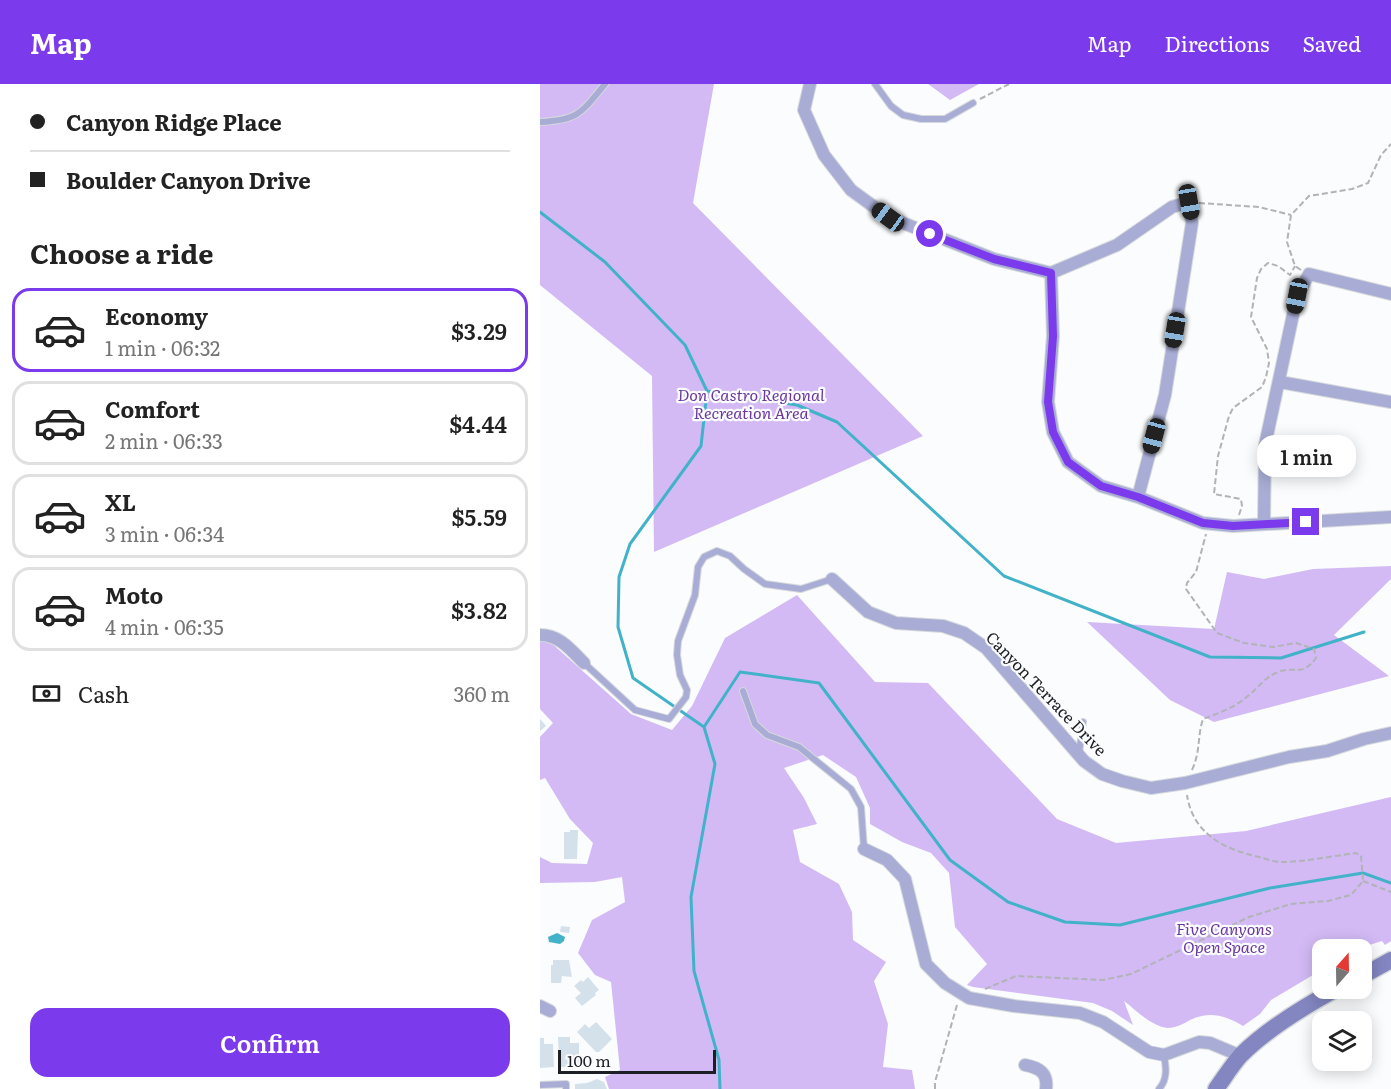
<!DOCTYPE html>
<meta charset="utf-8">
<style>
body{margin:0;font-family:Literata,serif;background:#f2f2f2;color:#222;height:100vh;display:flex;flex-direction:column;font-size:22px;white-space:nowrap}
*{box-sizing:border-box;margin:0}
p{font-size:20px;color:#767676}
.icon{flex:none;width:33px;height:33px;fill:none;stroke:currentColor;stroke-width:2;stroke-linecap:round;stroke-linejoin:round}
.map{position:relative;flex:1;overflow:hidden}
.sheet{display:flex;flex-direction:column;background:#fff;width:540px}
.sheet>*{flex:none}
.banner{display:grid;align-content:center;height:132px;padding:0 30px;background:#fff}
.needle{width:39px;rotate:20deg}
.fabs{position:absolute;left:772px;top:855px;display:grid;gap:12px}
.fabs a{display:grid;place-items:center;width:60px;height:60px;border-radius:12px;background:#fff;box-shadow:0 3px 15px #0003;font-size:30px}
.scale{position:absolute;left:18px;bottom:15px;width:158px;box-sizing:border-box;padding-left:6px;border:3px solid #1c1f23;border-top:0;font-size:16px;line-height:21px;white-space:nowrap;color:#1c1f23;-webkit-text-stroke:4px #fafcfe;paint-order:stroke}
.end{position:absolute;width:27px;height:27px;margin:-14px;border:8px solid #7c3aed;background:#fff;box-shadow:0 0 0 3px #fff}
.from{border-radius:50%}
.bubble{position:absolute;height:42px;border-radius:18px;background:#fff;box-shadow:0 3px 15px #0003;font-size:20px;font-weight:600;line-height:42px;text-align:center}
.car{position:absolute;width:18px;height:36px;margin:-18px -9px;border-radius:8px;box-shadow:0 0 4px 2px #0007;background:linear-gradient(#222 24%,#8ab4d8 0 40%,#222 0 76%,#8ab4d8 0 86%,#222 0)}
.banner b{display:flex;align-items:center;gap:21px;height:57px;font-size:22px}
.banner b+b{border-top:2px solid #e0e0e0}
.banner i{width:15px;height:15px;background:#222}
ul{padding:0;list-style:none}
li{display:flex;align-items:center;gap:18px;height:84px;margin:0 12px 9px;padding:0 18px;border:3px solid #e0e0e0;border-radius:18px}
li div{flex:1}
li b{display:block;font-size:22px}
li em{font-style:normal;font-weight:600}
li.on{border-color:#7c3aed}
li>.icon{width:54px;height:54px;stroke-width:1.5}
h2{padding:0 30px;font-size:27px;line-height:72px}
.pay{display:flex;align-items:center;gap:15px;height:66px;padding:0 30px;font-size:22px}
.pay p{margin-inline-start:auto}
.primary-button{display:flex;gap:12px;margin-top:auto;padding:12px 30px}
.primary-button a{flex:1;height:69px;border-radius:18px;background:#7c3aed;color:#fff;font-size:24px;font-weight:600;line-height:69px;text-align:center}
header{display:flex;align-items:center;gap:36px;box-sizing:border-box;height:84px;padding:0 30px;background:#7c3aed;color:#fff}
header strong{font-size:28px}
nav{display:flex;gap:33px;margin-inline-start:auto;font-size:21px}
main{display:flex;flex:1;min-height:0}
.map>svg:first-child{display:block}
.green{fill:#d3baf5}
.water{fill:#42b2c8}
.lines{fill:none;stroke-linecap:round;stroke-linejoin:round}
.stream{stroke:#42b2c8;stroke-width:3}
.building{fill:#d4e1ea}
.lane-casing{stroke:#d6d9db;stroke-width:8}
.street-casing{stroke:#d6d9db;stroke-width:14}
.secondary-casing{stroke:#d6d9db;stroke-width:19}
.path{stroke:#b1b3b6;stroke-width:2;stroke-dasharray:6 3;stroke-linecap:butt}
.lane{stroke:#a9add5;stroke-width:6}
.street{stroke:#a9add5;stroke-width:12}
.secondary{stroke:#8386c1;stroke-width:16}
.route{stroke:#7c3aed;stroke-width:8}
.labels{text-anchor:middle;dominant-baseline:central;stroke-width:4.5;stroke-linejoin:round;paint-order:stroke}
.park-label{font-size:16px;font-style:italic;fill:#6c389e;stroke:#fafcfe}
.street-label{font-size:16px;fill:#1c1f23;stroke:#fafcfe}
</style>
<header>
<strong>Map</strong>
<nav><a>Map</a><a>Directions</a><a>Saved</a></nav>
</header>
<main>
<section class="sheet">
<div class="banner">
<b><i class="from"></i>Canyon Ridge Place</b>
<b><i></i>Boulder Canyon Drive</b>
</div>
<h2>Choose a ride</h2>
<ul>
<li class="on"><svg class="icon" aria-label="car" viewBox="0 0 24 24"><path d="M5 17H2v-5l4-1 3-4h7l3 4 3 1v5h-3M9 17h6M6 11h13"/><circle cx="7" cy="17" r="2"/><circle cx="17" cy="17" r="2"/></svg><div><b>Economy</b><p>1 min · 06:32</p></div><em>$3.29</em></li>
<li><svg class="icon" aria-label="car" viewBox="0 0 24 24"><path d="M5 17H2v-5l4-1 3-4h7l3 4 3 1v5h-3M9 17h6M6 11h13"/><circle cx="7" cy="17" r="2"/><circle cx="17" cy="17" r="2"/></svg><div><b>Comfort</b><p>2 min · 06:33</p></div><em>$4.44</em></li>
<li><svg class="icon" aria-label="car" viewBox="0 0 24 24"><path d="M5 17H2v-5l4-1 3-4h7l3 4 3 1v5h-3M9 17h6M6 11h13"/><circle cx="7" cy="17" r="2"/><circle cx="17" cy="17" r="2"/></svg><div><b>XL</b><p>3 min · 06:34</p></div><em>$5.59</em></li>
<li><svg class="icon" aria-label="car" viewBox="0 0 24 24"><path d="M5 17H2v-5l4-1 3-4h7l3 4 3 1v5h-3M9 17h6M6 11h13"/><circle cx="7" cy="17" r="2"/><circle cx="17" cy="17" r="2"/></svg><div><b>Moto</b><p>4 min · 06:35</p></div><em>$3.82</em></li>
</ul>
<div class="pay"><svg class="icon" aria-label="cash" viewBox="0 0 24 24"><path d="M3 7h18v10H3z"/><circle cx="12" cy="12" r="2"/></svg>Cash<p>360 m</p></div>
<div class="primary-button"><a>Confirm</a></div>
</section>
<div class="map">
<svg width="851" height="1005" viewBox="0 0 851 1005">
<rect width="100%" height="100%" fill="#fafcfe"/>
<path class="green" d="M0,0H174L153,119L383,352L114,468L112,292L0,201Z
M388,0H439L410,16Z
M851,482V495L794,551L849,592L674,638L630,616L547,538L674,545L687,488L724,495L773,485Z
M257,511L335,598L388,599L517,735L576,759L706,747L851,713V857L845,861L842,857L817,865L783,866V885L731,916L720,930L703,942C685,931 669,927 650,936C643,940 636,944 628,944C612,943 596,926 584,917L593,941L572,927L553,919L433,903L427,901L447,880L415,843L409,789L391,769L362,758L330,740V724L316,693L283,671L244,684L264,714L277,740L253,746L260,778L299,800L312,828L313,856L346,878L334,897L348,940L343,983L372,986L375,1005H69L65,993L80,986L71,898L55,891L38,869L52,836L85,818L82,793L55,798L0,799V773L12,779L47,780L53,759L30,735L5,694L0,696V653L13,639L0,625V558L9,557L91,630L132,646L152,622L185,554Z"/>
<path class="water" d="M17,849L25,853L24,857L20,860L9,858L8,853Z"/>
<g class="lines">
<path class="stream" d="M0,128L65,178L145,261L167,307L161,362L90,460L79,493L78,543L93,594L164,643L175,680L151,813L154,887L179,976L180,1005
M167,307L257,321L297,338L464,492L670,573L741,574L824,548
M164,643L200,588L279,599L410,776L468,818L525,838L580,841L730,804L823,789L851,799"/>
</g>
<path class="building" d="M0,635L6,642L0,647Z
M30,746H38L37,775H24V748H30Z
M21,842L30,843L29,849L20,848Z
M13,876H29L32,893L22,892L21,899H11V881H13Z
M48,893L59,906L55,909L56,911L42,922L35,914L41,909L34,902L41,896L43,898Z
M56,938L72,955L59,968H56L37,948L45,940L49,944Z
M18,953H30V959H39V983H21L19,982Z
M0,954H4V960H13L14,983L0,984Z
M57,995L64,998L67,1005H35V1000L47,999Z"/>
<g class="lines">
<g class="lane-casing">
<path id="lane" d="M335,0L351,22L363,31L381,35H405L433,19
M0,38C39,36 41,29 65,0
M44,579L95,626L129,635L146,613L147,606L140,591L137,571L138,557L155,511L158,483L164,473L177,467L190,472L204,485L225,500L261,505L292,495
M203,607L215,640L227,651L259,663L311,705L321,723L324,765
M539,670L543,638
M0,1001L26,1000V1005
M619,1005C628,995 626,983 624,971"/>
</g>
<g class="street-casing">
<path id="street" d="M270,0L264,26L284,71L311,106L348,133L454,175L511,189L577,161L632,123L649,118L652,139L625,311L598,413
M511,189L513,252L508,318L513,348L528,378L561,402L598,413L663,439L693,442L851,433
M740,298L851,318
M724,440L725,361L757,212L769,190L851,210
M292,495L328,528L356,539L403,542L424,549L446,564L544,677L562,690L582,697L611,704L645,699L749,673L787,667L824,655L851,649
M0,551C20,551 31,566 44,579
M324,765L347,776L365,795L386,880L405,899L429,914L474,922L540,929L563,938L609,968L624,971L659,958L670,959L701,972
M0,922L10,927
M485,981C500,984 508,989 506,1005"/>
</g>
<g class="secondary-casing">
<path id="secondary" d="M822,892L851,876
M676,1005C684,994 692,981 701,971C728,944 765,922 798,904"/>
</g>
<path class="path" d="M440,15L469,0
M659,119L719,123L751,131
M761,186L755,182L747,158L751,131L769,112L812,105L828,99L841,71L851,60
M699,431L702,422L701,415L674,410L678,372L689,332L693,324L722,303L726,293L729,279L727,265L711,233L717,194L721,185L728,179L738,182L750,191L755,182
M652,686C661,666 657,653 663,635C679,629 696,623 709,611C719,603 725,593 738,588C755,581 761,594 776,574L774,565L756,559L733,563L704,559L677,549L646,505L647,499L656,488L666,450
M823,797L851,808
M445,905L476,892L563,896L591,890L709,833L751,820L788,817L811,811L823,797L821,772L816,769C793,772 764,778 742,778C735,778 726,775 719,773C684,765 653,750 647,711
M395,1005V998L417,921L419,919"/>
<use href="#lane" class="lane"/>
<use href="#street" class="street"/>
<use href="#secondary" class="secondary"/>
</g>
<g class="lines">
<path class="route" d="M390,150L454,175L511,189L513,252L508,318L513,348L528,378L561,402L598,413L663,439L693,442L766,438"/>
</g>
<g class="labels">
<g class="park-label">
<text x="211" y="310">Don Castro Regional<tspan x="211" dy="18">Recreation Area</tspan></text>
<text x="684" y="844">Five Canyons<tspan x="684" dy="18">Open Space</tspan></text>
</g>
<g class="street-label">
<text transform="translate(507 609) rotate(46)">Canyon Terrace Drive</text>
</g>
</g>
</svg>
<div class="fabs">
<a><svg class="needle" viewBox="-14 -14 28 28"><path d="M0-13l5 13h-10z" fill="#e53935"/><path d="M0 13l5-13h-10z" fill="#767676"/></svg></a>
<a><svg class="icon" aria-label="layers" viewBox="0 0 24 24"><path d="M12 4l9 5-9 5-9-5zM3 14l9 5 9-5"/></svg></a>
</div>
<div class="scale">100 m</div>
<i class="end from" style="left:390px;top:150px"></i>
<i class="end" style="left:766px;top:438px"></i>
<div class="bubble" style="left:717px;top:351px;width:99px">1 min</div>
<i class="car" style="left:649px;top:118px;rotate:170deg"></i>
<i class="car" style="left:348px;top:133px;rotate:306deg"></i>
<i class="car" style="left:757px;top:212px;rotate:191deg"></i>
<i class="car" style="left:635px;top:246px;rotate:189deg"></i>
<i class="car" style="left:614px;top:352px;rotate:195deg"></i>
</div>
</main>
